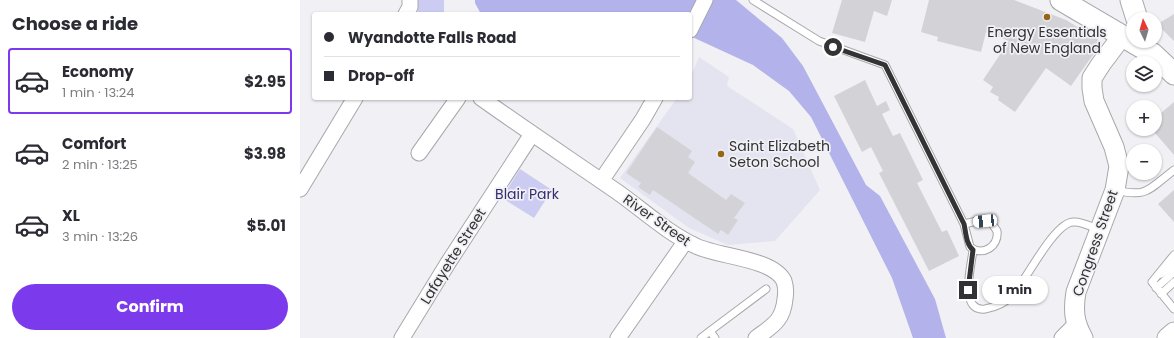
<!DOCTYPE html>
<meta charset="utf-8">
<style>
body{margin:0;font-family:Poppins,sans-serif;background:#f7f7f7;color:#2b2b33;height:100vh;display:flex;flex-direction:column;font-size:15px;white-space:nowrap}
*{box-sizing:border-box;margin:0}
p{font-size:13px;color:#7c7c81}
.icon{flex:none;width:22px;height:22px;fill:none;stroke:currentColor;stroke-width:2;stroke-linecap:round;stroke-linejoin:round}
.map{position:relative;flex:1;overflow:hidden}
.drawer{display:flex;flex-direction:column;background:#fff;width:300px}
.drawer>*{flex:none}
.guide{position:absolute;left:12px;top:12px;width:380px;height:88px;border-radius:4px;box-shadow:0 1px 3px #0004;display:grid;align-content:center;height:88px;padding:0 12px;background:#fff}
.needle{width:26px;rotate:355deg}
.controls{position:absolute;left:826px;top:12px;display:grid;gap:8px}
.controls a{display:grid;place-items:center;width:36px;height:36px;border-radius:50%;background:#fff;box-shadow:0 1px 3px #0004;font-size:20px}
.end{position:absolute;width:18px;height:18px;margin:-9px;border:5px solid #333335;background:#fff;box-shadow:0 0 0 2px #fff}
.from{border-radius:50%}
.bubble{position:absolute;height:28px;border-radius:14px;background:#fff;box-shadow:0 1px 3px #0004;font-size:13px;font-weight:700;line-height:28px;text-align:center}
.car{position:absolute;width:12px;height:24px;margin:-12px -6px;border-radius:5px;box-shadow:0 0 3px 1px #0007;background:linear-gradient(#fff 24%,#345 0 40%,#fff 0 76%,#345 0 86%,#fff 0)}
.guide b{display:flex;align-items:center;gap:14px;height:38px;font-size:15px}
.guide b+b{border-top:1px solid #e1e1e2}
.guide i{width:10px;height:10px;background:#2b2b33}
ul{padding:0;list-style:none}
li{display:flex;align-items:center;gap:12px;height:66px;margin:0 8px 6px;padding:0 4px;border:2px solid transparent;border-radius:4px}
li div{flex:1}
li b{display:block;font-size:15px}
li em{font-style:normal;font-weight:700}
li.active{border-color:#7c3aed}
li>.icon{width:36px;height:36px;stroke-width:1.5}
h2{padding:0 12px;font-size:18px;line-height:48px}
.action{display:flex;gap:8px;margin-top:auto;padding:8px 12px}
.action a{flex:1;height:46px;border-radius:24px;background:#7c3aed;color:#fff;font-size:16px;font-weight:700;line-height:46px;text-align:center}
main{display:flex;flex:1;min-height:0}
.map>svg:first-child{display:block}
.built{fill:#e3e4f0}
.green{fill:#ccccf3}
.water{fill:#b3b2eb}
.building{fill:#d3d3d7}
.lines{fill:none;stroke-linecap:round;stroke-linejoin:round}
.service-casing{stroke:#a8a8ac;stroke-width:9}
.minor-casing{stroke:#a8a8ac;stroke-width:17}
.tertiary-casing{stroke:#a8a8ac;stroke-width:21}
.secondary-casing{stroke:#a8a8ac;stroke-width:23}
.service{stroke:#fff;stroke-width:7}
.minor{stroke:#fff;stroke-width:15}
.tertiary{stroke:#fff;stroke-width:19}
.secondary{stroke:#fff;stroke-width:21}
.route{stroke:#333335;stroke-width:5}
.poi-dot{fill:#956615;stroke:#f0f0f5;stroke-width:1.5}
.labels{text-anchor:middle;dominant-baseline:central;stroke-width:3.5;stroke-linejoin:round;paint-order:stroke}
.poi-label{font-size:14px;fill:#333335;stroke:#f0f0f5}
.park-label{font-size:14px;fill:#362d70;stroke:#f0f0f5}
.street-label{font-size:14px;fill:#333335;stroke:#f0f0f5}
</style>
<main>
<section class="drawer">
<h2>Choose a ride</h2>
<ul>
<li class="active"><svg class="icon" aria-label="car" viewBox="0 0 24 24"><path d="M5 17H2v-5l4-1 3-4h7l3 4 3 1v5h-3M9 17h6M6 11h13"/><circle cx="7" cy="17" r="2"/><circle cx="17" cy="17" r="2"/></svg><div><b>Economy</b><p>1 min · 13:24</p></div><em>$2.95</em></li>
<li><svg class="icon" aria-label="car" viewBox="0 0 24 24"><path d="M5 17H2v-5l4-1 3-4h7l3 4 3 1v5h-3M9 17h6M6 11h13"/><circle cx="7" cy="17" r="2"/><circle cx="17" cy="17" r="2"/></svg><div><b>Comfort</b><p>2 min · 13:25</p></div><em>$3.98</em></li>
<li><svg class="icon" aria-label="car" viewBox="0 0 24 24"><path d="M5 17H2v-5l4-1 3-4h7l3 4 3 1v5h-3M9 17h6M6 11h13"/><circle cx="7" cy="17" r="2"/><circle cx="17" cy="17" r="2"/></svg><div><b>XL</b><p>3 min · 13:26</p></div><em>$5.01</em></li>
</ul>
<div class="action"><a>Confirm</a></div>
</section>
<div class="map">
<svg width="874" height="338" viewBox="0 0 874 338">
<rect width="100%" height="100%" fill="#f0f0f5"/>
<path class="built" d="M399,57L429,77L427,86L493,129L520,190L475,241L428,245L389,228L320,178L377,98H390V78Z"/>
<path class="green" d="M118,0H144V14H118Z
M220,169L252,190L234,218L202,198Z"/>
<path class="water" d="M175,0H436L482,38L503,66L566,185L580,196L635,299L646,338H613L592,278L511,117L489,91L453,65L390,36V14H181L175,3Z"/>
<path class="building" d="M542,0H592L587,16L574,11L565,42L532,33Z
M629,0H714L766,20L802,42L771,86L746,68L715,112L698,100L699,97L690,92L693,87L683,80L709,41L686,32L681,52L637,41L638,37L621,32Z
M874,14V41L862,29L861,22Z
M565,80L577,106L586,101L590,110L582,114L593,136L600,133L623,180L617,183L642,232L647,230L659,256L629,271L579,173L583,171L571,147L562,152L534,96Z
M874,102V155L855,133V118Z
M357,127L392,151L388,157L395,162L388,173L426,200L431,194L445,203L434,218L438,220L428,235L421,230L418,234L353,190L350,195L338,187L341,183L326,173Z
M874,190V222L858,204Z"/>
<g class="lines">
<g class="service-casing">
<path id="service" d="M453,0L519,41L585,65L664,224L670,247C683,257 699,246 697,231L691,222L677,221L664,224
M815,190C848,198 849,189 874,170
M673,250C672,263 658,312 685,309C696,307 705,303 713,295C726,280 754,223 773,222C781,221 792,227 800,230
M861,274L874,264
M852,282L874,309
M852,282L874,255
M856,288L874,272
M861,294L874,282
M401,338L410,331
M415,338L410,331L466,289"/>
</g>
<g class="minor-casing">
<path id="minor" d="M106,14L110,7V0
M390,30L405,0
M181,98C226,130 271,160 316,191C342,209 367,233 396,246C418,257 473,258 484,281C486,287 486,293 485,299C483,321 472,326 456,338
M119,153L158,98
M301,181L343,119L355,98
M0,189L55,98
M102,338L148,263L232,134
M318,338L385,242
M762,338L776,324"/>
</g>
<g class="tertiary-casing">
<path id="tertiary" d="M783,338C774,322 773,310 776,292L815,190L819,166L814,147L794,101L792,88V78L801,64L822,36
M867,338L874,332"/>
</g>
<g class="secondary-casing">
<path id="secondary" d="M761,0L853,54L874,74
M831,0L837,19"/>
</g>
<use href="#service" class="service"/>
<use href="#minor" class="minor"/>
<use href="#tertiary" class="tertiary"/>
<use href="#secondary" class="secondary"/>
</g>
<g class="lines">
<path class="route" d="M533,47L585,65L664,224C666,233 666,244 673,250L668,290"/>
</g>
<g class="poi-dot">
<circle cx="747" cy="17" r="4"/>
<circle cx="421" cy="154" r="4"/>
</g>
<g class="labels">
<g class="poi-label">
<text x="747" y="32">Energy Essentials<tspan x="747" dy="16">of New England</tspan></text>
<text x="429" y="146" text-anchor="start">Saint Elizabeth<tspan x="429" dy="16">Seton School</tspan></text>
</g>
<g class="park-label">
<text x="227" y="194">Blair Park</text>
</g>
<g class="street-label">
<text transform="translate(357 220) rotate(35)">River Street</text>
<text transform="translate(795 243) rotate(-71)">Congress Street</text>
<text transform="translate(153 256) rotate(-58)">Lafayette Street</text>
</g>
</g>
</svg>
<div class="controls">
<a><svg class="needle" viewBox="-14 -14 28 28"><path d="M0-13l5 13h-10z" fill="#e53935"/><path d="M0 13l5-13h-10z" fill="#7c7c81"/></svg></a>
<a><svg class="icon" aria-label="layers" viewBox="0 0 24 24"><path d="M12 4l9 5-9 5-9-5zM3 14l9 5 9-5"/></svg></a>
<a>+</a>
<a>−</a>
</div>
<i class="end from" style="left:533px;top:47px"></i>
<i class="end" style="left:668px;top:290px"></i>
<div class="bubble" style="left:682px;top:276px;width:66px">1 min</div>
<i class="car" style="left:685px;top:221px;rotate:264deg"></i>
<div class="guide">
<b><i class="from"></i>Wyandotte Falls Road</b>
<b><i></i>Drop-off</b>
</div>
</div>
</main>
